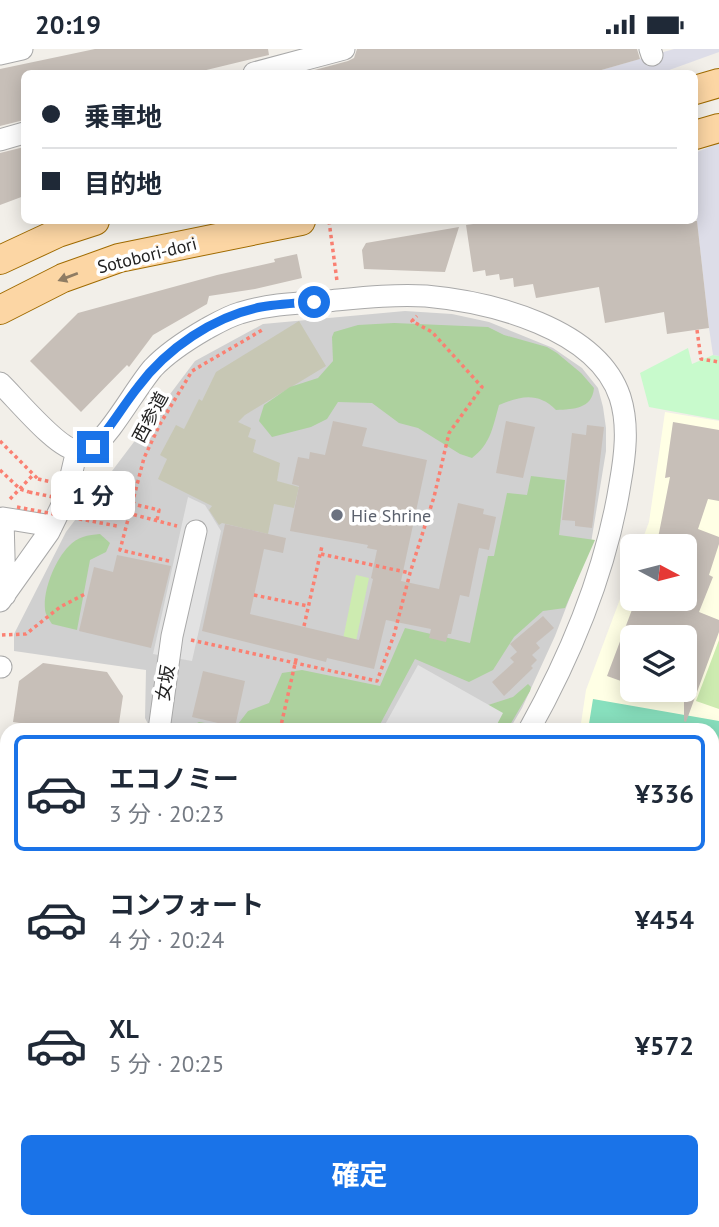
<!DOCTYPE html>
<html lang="ja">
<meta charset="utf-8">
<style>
body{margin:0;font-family:"PT Sans","Noto Sans JP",sans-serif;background:#f2f2f3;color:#1f2937;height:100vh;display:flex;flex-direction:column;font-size:26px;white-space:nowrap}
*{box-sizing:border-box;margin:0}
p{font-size:23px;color:#747a83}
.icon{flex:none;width:38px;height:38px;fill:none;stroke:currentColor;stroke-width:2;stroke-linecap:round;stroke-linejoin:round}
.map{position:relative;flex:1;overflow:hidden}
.side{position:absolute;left:0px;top:674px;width:719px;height:506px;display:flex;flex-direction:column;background:#fff;border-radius:21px 21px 0 0;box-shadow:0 4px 18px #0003}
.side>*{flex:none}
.top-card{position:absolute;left:21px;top:21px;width:677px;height:154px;border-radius:10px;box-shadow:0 4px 18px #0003;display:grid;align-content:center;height:154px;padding:0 21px;background:#fff}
.needle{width:46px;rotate:97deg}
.buttons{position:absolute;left:620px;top:485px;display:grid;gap:14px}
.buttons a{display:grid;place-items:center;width:77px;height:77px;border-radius:10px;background:#fff;box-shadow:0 4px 18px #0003;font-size:35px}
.end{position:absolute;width:32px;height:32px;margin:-16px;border:9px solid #1a73e8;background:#fff;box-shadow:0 0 0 4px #fff}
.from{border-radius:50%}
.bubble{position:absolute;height:49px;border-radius:10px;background:#fff;box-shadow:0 4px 18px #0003;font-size:23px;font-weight:700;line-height:49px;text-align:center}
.top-card b{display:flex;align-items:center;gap:24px;height:66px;font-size:26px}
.top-card b+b{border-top:2px solid #e0e1e3}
.top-card i{width:18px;height:18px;background:#1f2937}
ul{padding:12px 0 0;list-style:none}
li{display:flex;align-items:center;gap:21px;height:116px;margin:0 14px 10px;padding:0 7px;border:4px solid transparent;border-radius:10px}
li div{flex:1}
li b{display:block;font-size:26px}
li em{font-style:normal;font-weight:700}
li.active{border-color:#1a73e8}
li>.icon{width:63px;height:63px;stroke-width:1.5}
.button{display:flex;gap:14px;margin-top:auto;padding:14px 21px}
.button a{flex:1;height:80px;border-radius:10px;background:#1a73e8;color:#fff;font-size:28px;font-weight:700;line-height:80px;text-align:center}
.status{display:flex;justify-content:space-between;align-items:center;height:49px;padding:0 35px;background:#fff;direction:ltr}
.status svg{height:19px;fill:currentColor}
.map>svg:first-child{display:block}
.education{fill:#ffffe5;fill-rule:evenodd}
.religious{fill:#d0d0d0}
.construction{fill:#c7c7b4}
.grass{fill:#cdebb0}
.forest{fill:#add19e}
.park{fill:#c8facc}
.pitch{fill:#88e0be}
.parking{fill:#e2e2e2}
.plaza{fill:#dddde8}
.building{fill:#c7bfb8}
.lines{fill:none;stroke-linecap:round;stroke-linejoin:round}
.minor-casing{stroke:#a9a9a9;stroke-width:23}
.major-casing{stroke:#a06b00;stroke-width:30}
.path{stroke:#fa8072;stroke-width:3.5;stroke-dasharray:3.5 3.5;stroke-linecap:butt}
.minor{stroke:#fff;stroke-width:21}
.major{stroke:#fcd6a4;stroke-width:28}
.path-bridge{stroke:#fa8072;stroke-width:3.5;stroke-dasharray:3.5 3.5;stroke-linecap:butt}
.oneway{fill:#8f7c63}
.route{stroke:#1a73e8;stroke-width:9}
.worship-dot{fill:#6b7280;stroke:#fff;stroke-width:2.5}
.labels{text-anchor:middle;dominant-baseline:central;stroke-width:7;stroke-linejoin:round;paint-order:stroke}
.street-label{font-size:18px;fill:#222;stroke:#fff}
.worship-label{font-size:18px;fill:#5b616d;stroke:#fff;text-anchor:start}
</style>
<div class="status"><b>20:19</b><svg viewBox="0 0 49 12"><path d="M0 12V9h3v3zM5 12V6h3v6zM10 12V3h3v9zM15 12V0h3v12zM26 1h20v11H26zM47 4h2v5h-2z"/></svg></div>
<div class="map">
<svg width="719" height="1178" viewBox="0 0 719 1178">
<rect width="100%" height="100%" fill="#f2efe9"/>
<path class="education" d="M665,363L719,372V1001L712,1000V681H580L586,641L632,518V550H684V497H640L649,473ZM632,588H684V640H632Z"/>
<path class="religious" d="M405,262L452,265L489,273L553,299L582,319L598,339L603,358L606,379V402L591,494L555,587L522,659L509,681H151L145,669L146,621L14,602V585L66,483L195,312L263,275Z"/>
<path class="construction" d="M299,272L326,317L245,366L238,373L251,379L248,388L256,391L253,403L280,414L277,432L299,438L294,459L274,455L268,485L222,474L219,476L209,461L212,457L158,430L167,410L160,406L176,376L184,380L199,350L202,352L216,323Z"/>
<path class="grass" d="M356,526L369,529L356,592L343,590Z
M719,591V660L696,652Z"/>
<path class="forest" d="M394,274L488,278L504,286L547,298L557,304L581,324L594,339C592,360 574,360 556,361C538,343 521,347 499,356C493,377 491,395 472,409L460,405L418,379L399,374L372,354L338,353L327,370L311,378L272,388L259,372L264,356L290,338L318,329L333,312L332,288L334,283L358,276Z
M531,427L565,431L559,486L595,491L565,559L543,562L514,588L493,621L469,633L415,610L377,681H191V677L199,673L235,679L248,662L269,654L282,624L302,621L380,637L405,579L470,594L488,507H494L507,444L527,446Z
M100,485L110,494L106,503L90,511L77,581L52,575C49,570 45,565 45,560C43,541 55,511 69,497C77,488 88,486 100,485Z
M528,635L531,638L530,642L507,681H486L485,657L513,648Z"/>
<path class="park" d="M688,299L692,315L713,306L719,307V371L649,358L640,324Z"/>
<path class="pitch" d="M593,650L719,672V687L712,726V681H588Z
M712,812H719V995H712Z"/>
<path class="parking" d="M188,448L205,456L221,482L192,612L153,605Z
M418,616L503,664L494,681H382Z"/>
<path class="plaza" d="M674,0H719V3L661,24H591Z
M719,94V307L713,306L709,279L695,155V104Z"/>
<path class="building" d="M95,0H268L269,6L194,24H24V71L0,77V20Z
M357,0H637L640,10L591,24H311V22L348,12L354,9Z
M24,98V147L0,156V104Z
M495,172H697L709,279L667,285L664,263L605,274L599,238L536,249L533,235L514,238L513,229L500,231L499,225L486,227L485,221L473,223L466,176Z
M459,178L445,223L364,220L362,201L366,194Z
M297,205L302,229L255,240L209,247L207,255L153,286L129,318L127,316L81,363L30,312L78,264L217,226L275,213L274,210Z
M333,372L367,379L362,397L427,411L401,532L439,540L458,454L484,460L483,465L496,468L489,501L479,499L469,548L460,546L451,585H448L446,593L429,589L431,580L386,571L374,620L327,609L326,613L202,582L225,475L286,489L283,504L264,500L250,565L359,591L373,530L371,529L377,501L367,499L368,496L290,482L299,437L292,435L298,408L309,410L310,403L325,406Z
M506,372L535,378L523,429L496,424Z
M673,373L719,381V452L708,450L698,480L719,488V495L709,526L713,528L699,563L719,571V583L686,673L684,672V588H632V636L607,627L636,550H684V497H655L659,484L670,428L665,429Z
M587,376L604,378L592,479L575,477V472L562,471L572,384L586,386Z
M117,506L171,517L151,599L79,582L94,518L113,523Z
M543,567L554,579L536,594L540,599L532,606L537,611L531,617L533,619L504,647L492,633L514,613L510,609L517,603L510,595Z
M43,614L107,623L123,647L118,681H67L13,673L19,632Z
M203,622L245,632L235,678L192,668Z"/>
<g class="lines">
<g class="minor-casing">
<path id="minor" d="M650,0L652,6
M0,5L22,0
M254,24L344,0
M0,91L24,84
M0,334C15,348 58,401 77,401C81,401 90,399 93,397C110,387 137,337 153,319C168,303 187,291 206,280C217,274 229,267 240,264C268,255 298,254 327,252C359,249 393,245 426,247C491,253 597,279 620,348C629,376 625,407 620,435C606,522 572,604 529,681
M5,546L3,469L52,477
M0,552L49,483L66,448L77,401
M0,618H1
M159,681L172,587L196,482
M712,789L719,790
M712,1011L719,1012
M717,1101H719
M693,1178V1172"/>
</g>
<g class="major-casing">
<path id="major" d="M695,41L719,34
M695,86L719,79
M0,211L58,184L95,172
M0,261L63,229L119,209L301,172
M0,913L7,914
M370,1178L371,1172"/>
</g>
<path class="path" d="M329,172L337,232
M697,281L701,310L719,313
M0,392L38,430
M0,421L20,440L29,443
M126,449L137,456L159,461L157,471
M10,450L33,426
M120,462L177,477
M321,505L410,524
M169,512L120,501L144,409L160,375L192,322L264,280
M254,546L308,557
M304,577L322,497
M2,586L26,585L60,558L87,544
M191,591L377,632L394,586L410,524L434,448L449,384L482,338L432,283L412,272L417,267
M280,681L297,606"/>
<use href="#minor" class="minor"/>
<use href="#major" class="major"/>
<path class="path-bridge" d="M38,430L126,449
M29,443L120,462
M17,458L117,477"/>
</g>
<defs><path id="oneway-solid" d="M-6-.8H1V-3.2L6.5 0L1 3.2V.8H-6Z" transform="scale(1.75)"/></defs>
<use class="oneway" href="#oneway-solid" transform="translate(68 228) rotate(159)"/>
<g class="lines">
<path class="route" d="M93,398C110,380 122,358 138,338C166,300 214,267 261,258C279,255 297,254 314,253"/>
</g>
<circle class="worship-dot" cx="337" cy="466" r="7"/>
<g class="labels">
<g class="street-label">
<text transform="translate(147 206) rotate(-14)">Sotobori-dori</text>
<text transform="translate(150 368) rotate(-62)">西参道</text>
<text transform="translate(165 634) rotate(-81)">女坂</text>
</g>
<g class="worship-label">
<text x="351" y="466">Hie Shrine</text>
</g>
</g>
</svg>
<div class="buttons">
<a><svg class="needle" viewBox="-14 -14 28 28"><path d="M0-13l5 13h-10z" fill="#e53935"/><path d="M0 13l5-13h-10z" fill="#747a83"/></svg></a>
<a><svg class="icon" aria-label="layers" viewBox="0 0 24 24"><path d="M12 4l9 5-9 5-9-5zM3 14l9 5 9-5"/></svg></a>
</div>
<i class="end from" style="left:314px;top:253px"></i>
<i class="end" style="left:93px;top:398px"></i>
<div class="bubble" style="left:51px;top:422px;width:84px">1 分</div>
<div class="top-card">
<b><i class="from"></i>乗車地</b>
<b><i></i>目的地</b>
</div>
<section class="side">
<ul>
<li class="active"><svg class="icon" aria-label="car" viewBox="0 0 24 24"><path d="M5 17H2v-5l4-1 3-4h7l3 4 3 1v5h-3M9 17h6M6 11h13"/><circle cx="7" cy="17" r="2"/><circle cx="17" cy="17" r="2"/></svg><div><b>エコノミー</b><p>3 分 · 20:23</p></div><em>¥336</em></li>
<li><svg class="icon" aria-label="car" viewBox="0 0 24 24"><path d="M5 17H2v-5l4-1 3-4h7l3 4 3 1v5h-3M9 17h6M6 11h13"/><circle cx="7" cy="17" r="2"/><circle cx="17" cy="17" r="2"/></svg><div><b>コンフォート</b><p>4 分 · 20:24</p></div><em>¥454</em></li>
<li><svg class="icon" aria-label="car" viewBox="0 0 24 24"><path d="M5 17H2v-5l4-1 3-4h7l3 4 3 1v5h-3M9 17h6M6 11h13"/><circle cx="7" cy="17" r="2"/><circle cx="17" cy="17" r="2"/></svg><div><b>XL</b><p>5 分 · 20:25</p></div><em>¥572</em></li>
</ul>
<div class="button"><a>確定</a></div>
</section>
</div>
